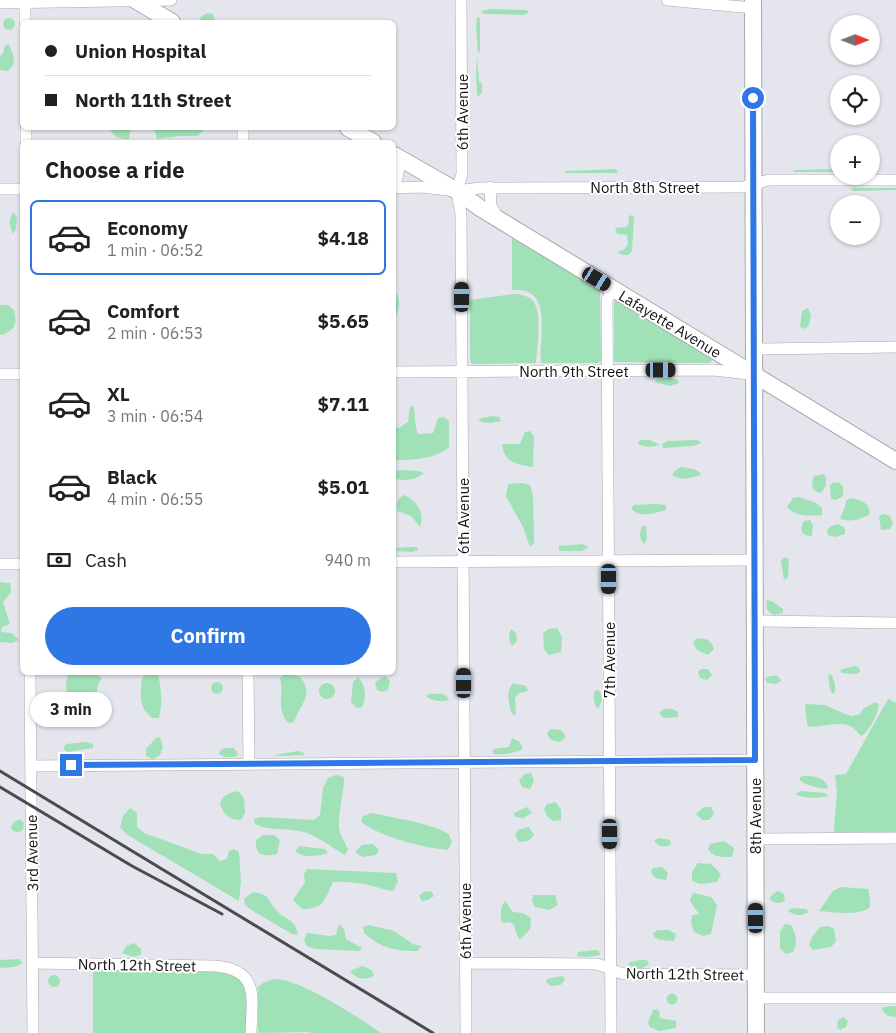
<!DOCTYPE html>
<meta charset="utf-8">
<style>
body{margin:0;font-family:"IBM Plex Sans",sans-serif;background:#f6f6f6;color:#202124;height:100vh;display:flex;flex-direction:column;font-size:19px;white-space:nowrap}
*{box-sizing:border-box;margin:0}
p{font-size:16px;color:#757577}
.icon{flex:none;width:28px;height:28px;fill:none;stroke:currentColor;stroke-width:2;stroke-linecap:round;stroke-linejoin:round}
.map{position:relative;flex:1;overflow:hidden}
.drawer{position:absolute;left:20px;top:140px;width:376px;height:535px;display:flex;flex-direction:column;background:#fff;border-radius:8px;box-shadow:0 1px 4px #0004}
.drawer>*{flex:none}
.guide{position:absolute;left:20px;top:20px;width:376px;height:110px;border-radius:8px;box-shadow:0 1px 4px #0004;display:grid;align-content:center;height:110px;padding:0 25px;background:#fff}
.needle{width:32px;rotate:90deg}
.tools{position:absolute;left:830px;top:15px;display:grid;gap:10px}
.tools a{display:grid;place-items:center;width:50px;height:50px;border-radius:50%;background:#fff;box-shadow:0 1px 4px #0004;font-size:25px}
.end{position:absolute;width:22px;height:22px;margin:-11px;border:6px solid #2e77e4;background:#fff;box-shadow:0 0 0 2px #fff}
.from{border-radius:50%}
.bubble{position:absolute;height:35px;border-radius:18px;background:#fff;box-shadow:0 1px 4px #0004;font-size:16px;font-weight:700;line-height:35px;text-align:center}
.car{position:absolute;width:15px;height:30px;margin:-15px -8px;border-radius:6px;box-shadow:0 0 4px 1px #0007;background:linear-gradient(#222 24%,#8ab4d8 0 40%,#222 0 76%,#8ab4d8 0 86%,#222 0)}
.guide b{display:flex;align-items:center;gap:18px;height:48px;font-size:19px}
.guide b+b{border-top:1px solid #e0e0e0}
.guide i{width:12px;height:12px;background:#202124}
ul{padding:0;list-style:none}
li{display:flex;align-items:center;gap:15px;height:75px;margin:0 10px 8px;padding:0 15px;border:2px solid transparent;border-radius:8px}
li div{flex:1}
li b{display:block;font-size:19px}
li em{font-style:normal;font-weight:700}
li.selected{border-color:#2e77e4}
li>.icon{width:45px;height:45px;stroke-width:1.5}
h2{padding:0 25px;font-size:22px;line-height:60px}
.pay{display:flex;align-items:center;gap:12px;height:55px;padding:0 25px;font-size:19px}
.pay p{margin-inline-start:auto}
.primary-button{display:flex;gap:10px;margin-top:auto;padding:10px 25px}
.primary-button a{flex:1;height:58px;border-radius:30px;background:#2e77e4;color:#fff;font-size:20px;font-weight:700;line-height:58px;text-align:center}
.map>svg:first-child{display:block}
.green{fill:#a1e1b7}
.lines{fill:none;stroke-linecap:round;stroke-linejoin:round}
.street-casing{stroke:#a9a8b0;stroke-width:12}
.secondary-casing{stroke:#a9a8b0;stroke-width:18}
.street{stroke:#fff;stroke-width:11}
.secondary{stroke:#fff;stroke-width:16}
.rail{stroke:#4b4b4f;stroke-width:3}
.route{stroke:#2e77e4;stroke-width:6}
.labels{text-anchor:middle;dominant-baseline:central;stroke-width:4;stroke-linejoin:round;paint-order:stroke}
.street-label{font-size:15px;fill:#131315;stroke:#fff}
</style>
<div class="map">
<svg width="896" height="1033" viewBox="0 0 896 1033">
<rect width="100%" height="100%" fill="#e5e5ee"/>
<path class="green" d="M491,9L525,10L528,11V13L524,15L489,14H484L481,11Z
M207,13L213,14L215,21C208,22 203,24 199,18Z
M477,17H479L480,19V51L478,53L476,26Z
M3 24a6 6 0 1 1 12 0a6 6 0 1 1-12 0Z
M9,44L13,54L14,64L8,71L0,70V56L3,53L5,46Z
M477,56L479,81L482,84V93L479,96L477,95L476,76Z
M109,128H131L129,139C118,139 114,137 109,128Z
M154,128H206L198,136H180L157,139Z
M615,169L618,171L617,173H564L566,171Z
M839,169V172H793L794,170Z
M854,188H896V190L853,191L850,189Z
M13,212L17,217L16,229L13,234C9,227 9,219 13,212Z
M631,215L634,216L632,251L628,255H622L617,252L624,250L628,244L627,235L617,234L615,228L626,227L629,224L628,217Z
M512,237L600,291L601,361L597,363H541C538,337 555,287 512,290Z
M394,294H397C401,301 398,310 396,318H394Z
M513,294C519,294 527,295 532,300C543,310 537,349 536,363L472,364L470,360V300Z
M616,300L711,358L712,361L709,363L614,362V304Z
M0,305H8L14,310C17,324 16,329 2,335L0,334Z
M808,308L811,315L809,325L805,329L800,327L802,311Z
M669,378L677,379L679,383L670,386L654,382L658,379Z
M413,405C416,415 414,424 418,434L433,433L438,418L444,417L449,421V447C439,458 409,461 394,460V427L399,428L408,422L410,407Z
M492,416L499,417L501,421C493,423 486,424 478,421L482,418Z
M530,431L534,437L533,467C517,464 504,463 502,444H520L525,432Z
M640,440H650L660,445C651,447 645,448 638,444Z
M697,440L702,443L693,446L663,448L662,444L667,441Z
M681,467C688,468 698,468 701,475C691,478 681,481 672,475L675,471Z
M402,470L418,471L424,473C416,480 403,482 394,478V471Z
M824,474L826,478V485L821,493C811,491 811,485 814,476Z
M839,482L843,487V496L836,500L831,499L830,486L832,483Z
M522,483L530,485L533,496L534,543L530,547L523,527L506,496L508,484Z
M404,495C417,501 425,513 420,527L411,516L397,511C396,503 397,499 404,495Z
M799,497L816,503L822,508V515C811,516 795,517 787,507L793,498Z
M850,498C860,500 869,501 870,514C861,520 850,522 840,519L845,507L846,501Z
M655,504L666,505V510C655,513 639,519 631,508L634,505Z
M883,514L890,516L893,523L890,529L881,530L879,516Z
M810,520L813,525L812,536C801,536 799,530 804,521Z
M838,524L845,528V534L835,537L828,535L827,530L831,526Z
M643,525L646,527L647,539L644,544C639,538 639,532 643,525Z
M582,544L589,547L582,551H559V546Z
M409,547H417L418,550L412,552L394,551V548Z
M784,557L789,559L788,578L784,580L781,561Z
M0,582L10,583L11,592L3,602L10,624L2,627L1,632L12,633L19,640L12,643L0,642Z
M767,600L772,601L783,609V613L774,615C766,611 766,608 767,600Z
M557,628L562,637L561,652L549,655L544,649L543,633L549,629Z
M511,629L516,633L517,641L512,646C508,640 509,635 511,629Z
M697,638C706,639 711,639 714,649L708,655L697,650L693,643Z
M854,666L859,668L860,672L856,674L842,673L840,670Z
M701,669H708L712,675L707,680L700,678L698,672Z
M69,673C80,672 96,669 102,679C93,688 99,699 97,711L76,717L71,715C68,700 63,686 69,673Z
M151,673H158C161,688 163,703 159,718H152C137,705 141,696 142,677Z
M828,674L832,675L835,685V691L833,694L830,690Z
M284,675L299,676C316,695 300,703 294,722L288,723C275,707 285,696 280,678Z
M385,676L390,681L388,690L383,692L377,690L375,682Z
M771,676H778L781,681L776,684L767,683L765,678Z
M358,677C366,686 367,696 362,707L357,708L351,702L353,682Z
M211 688a6 6 0 1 1 12 0a6 6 0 1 1-12 0Z
M319 691a8 8 0 1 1 16 0a8 8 0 1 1-16 0Z
M513,683L526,686L528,691L519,693L515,698L516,715L512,714C509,703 505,693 513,683Z
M595,690L600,691L602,700L598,709C593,703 593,698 595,690Z
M429,694C437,694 446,692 449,700C443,702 431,701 426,696Z
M888,699L896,703V832H836L834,831V827L837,793L835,775L846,774Z
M876,702L879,705C876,718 872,726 862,736C857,733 855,728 850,726C841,721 820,727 809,727L807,724L805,704L825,705L845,714L853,716L860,714L864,708Z
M664,709H673L678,712V717L669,718L662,717L659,712Z
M550,729L561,730L566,737L560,742L551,740L547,734Z
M160,737L163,747L160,755L153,759L146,756V749L156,738Z
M512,738L520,742L523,749C512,754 504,755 493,754V749L509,747Z
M87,742L93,744V748L68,752L63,749L66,744Z
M225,748H234L238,754L235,757H224L219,754L220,751Z
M298,751L304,753L305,755L278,756L275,755Z
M531,773L534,781L530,789L522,787L519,780L525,774Z
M336,775L344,777C344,794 338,811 339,828C340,836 345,841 348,849L345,855C329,846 316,834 299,831C284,828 268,831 255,824L254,819L260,817L314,820L320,815L323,788L328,778Z
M802,776C813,776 826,776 828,789C819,788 805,786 799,779Z
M238,791L244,798L245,813L241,820C228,820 224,815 220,803C224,794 229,793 238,791Z
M801,791L825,793L829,796C818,798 808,799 797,795L796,793Z
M556,802L561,810V820L553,821L547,816L544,809L547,804Z
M527,807L532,813L523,818L515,817L514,813Z
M704,807H711L714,814L709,820H702L696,814Z
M130,808L137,813V827L144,833L202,854H213L220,861L227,859L229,851L234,849L239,852L241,881L239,901L126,834L120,827L123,816Z
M372,813L416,822L439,829L449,834L452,842L448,850C424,848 381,837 361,822L363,816Z
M20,819L24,823L23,830L18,832L13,831L11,827L14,822Z
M529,827L534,835L528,841L519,842L515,835L518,830Z
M263,835H274L280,840L277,854C264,857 255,856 256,840Z
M658,838L670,840L671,845C664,847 659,848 654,841Z
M724,841L734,848L732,857C723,857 713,858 708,849L710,844Z
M373,844L379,850L376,855L363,857L355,852L362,845Z
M299,846L325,849L328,853C318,856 304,859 295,851Z
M698,863L711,864L721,874L717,882L700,884L692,881V872Z
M662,867L668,873L666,880C660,879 653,879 651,871L653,868Z
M307,869L396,873L398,881L393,891C384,890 378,887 369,885C358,883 345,881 333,882C324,900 325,909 302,909L293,900L305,882L304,874Z
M841,887L868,889L870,898V907C858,917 834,912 819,911L833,891Z
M431,891L434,896L428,900L422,901L419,896L423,892Z
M778,891L784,894L785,901C778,904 775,904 769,899L773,894Z
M253,892C273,895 266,900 277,911C287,921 295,918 298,935L292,934L250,909L245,905L244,899Z
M694,893L711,897L717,905L711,934L703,936L694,932L691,923L692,915L699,914L690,901L691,896Z
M533,895H555L558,905L549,910L535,907L532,901Z
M505,901L513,912L523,913L531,918L530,929L520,940L516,933L514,925L510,922L502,923C500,914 500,908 505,901Z
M791,908L806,909L809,912C801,916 796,916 788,911Z
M340,924L344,929L346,939L362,948L360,951L315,949L307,946L304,940L307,933L329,936L336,935L338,927Z
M785,924L791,925C796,934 798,942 793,952L786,954L780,948V932Z
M369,925L394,931L413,944L421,946L418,951C395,951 382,949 364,933L363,927Z
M828,926L834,929L836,941L831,947L813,950L809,945L812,937L820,927Z
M658,930H669L676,934L674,941L660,940L654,937L653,933Z
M134,943L141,949V955L133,957L122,953L126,946Z
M595,950L599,951L600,955L587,957L577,956L578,952Z
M19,959L23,963L14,967L0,968V960Z
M640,960H647L649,964C642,970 636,969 628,966L630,962Z
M362,966L372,970L374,976C364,980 357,980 350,971Z
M93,969H213L234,973L247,987L248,1033H93Z
M48 981a6 6 0 1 1 12 0a6 6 0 1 1-12 0Z
M562,976L565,979L561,985L551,986L546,982L547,979Z
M273,979C300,978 357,1017 381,1033H312L308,1032L258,1033V987L263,983Z
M666.5 999a5.5 5.5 0 1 1 11 0a5.5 5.5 0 1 1-11 0Z
M896,1006V1017L888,1016L882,1010L883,1007Z
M657,1009L660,1012L659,1015L660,1018L676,1021V1028L659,1031L650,1027L648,1022L653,1010Z
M844,1017L848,1021L846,1027L840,1030L837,1027L838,1020Z"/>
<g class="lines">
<g class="street-casing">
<path id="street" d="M461,0L462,174L457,191L461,214L466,1033
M667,0L753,8
M0,3L171,0
M25,3V22
M26,128V142
M243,128V142
M394,184C399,176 400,165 395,156
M490,187L491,206L497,216
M394,188L421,187L457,191L480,188L743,187L769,180H896
M0,189H22
M754,349L896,347
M394,372L714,370L749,374
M0,374H22
M394,562L754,560
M0,564H22
M755,621L896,623
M30,672L33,1033
M248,672L249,764
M31,766L755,760
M756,839L896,838
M33,963L214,966C260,969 252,998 251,1033
M466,963L596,964C607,966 615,973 626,974L756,975
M756,998H896
M611,1033L607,300L613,289"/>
</g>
<g class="secondary-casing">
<path id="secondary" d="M135,0L172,22
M753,0L756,1033
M348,128L373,142
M394,155L457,191L480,208L896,461"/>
</g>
<use href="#street" class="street"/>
<use href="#secondary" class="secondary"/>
<path class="rail" d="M0,771L433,1033
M0,787L132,866L222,914"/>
</g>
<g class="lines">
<path class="route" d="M71,765L755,760L753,98"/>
</g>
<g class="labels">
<g class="street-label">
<text transform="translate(462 112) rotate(-90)">6th Avenue</text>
<text x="645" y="187">North 8th Street</text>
<text transform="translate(670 324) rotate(31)">Lafayette Avenue</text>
<text x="574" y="371">North 9th Street</text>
<text transform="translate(463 516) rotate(-90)">6th Avenue</text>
<text transform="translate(609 660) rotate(-90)">7th Avenue</text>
<text transform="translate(755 816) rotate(-90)">8th Avenue</text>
<text transform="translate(32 853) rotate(-91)">3rd Avenue</text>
<text transform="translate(465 921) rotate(-90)">6th Avenue</text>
<text transform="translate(137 965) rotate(1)">North 12th Street</text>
<text transform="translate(685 974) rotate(1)">North 12th Street</text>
</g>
</g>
</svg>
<div class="tools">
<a><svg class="needle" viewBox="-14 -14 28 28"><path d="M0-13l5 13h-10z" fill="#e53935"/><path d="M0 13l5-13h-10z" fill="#757577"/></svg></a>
<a><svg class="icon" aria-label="locate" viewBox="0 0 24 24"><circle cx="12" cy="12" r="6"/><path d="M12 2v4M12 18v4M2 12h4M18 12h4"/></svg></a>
<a>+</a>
<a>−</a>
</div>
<i class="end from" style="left:753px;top:98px"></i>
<i class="end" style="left:71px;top:765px"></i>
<div class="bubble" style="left:30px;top:692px;width:82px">3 min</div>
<i class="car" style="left:597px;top:279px;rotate:121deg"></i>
<i class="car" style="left:462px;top:297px;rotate:0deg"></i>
<i class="car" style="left:661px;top:370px;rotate:90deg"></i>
<i class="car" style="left:609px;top:579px;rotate:180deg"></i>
<i class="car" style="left:464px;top:683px;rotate:0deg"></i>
<i class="car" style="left:610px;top:834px;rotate:180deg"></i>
<i class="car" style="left:756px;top:918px;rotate:0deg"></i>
<div class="guide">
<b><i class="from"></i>Union Hospital</b>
<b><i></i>North 11th Street</b>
</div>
<section class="drawer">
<h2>Choose a ride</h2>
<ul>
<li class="selected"><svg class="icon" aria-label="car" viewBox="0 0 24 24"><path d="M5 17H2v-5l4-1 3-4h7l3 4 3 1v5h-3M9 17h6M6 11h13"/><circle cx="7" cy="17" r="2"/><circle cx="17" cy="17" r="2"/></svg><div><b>Economy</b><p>1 min · 06:52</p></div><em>$4.18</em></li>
<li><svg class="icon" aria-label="car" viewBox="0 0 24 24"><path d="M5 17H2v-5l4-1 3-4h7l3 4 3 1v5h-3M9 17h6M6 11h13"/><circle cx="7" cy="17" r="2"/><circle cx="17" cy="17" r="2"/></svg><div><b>Comfort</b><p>2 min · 06:53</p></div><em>$5.65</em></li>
<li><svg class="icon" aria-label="car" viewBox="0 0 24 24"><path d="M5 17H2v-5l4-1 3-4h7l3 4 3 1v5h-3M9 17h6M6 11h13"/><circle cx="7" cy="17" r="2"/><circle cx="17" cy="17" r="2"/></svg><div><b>XL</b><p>3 min · 06:54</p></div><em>$7.11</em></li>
<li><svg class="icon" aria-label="car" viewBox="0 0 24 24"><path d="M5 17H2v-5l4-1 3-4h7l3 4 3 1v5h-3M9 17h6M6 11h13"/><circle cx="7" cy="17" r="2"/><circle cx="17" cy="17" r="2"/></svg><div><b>Black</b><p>4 min · 06:55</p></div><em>$5.01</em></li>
</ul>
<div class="pay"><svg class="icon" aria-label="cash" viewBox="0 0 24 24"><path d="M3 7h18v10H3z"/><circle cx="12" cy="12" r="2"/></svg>Cash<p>940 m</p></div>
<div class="primary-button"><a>Confirm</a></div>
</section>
</div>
